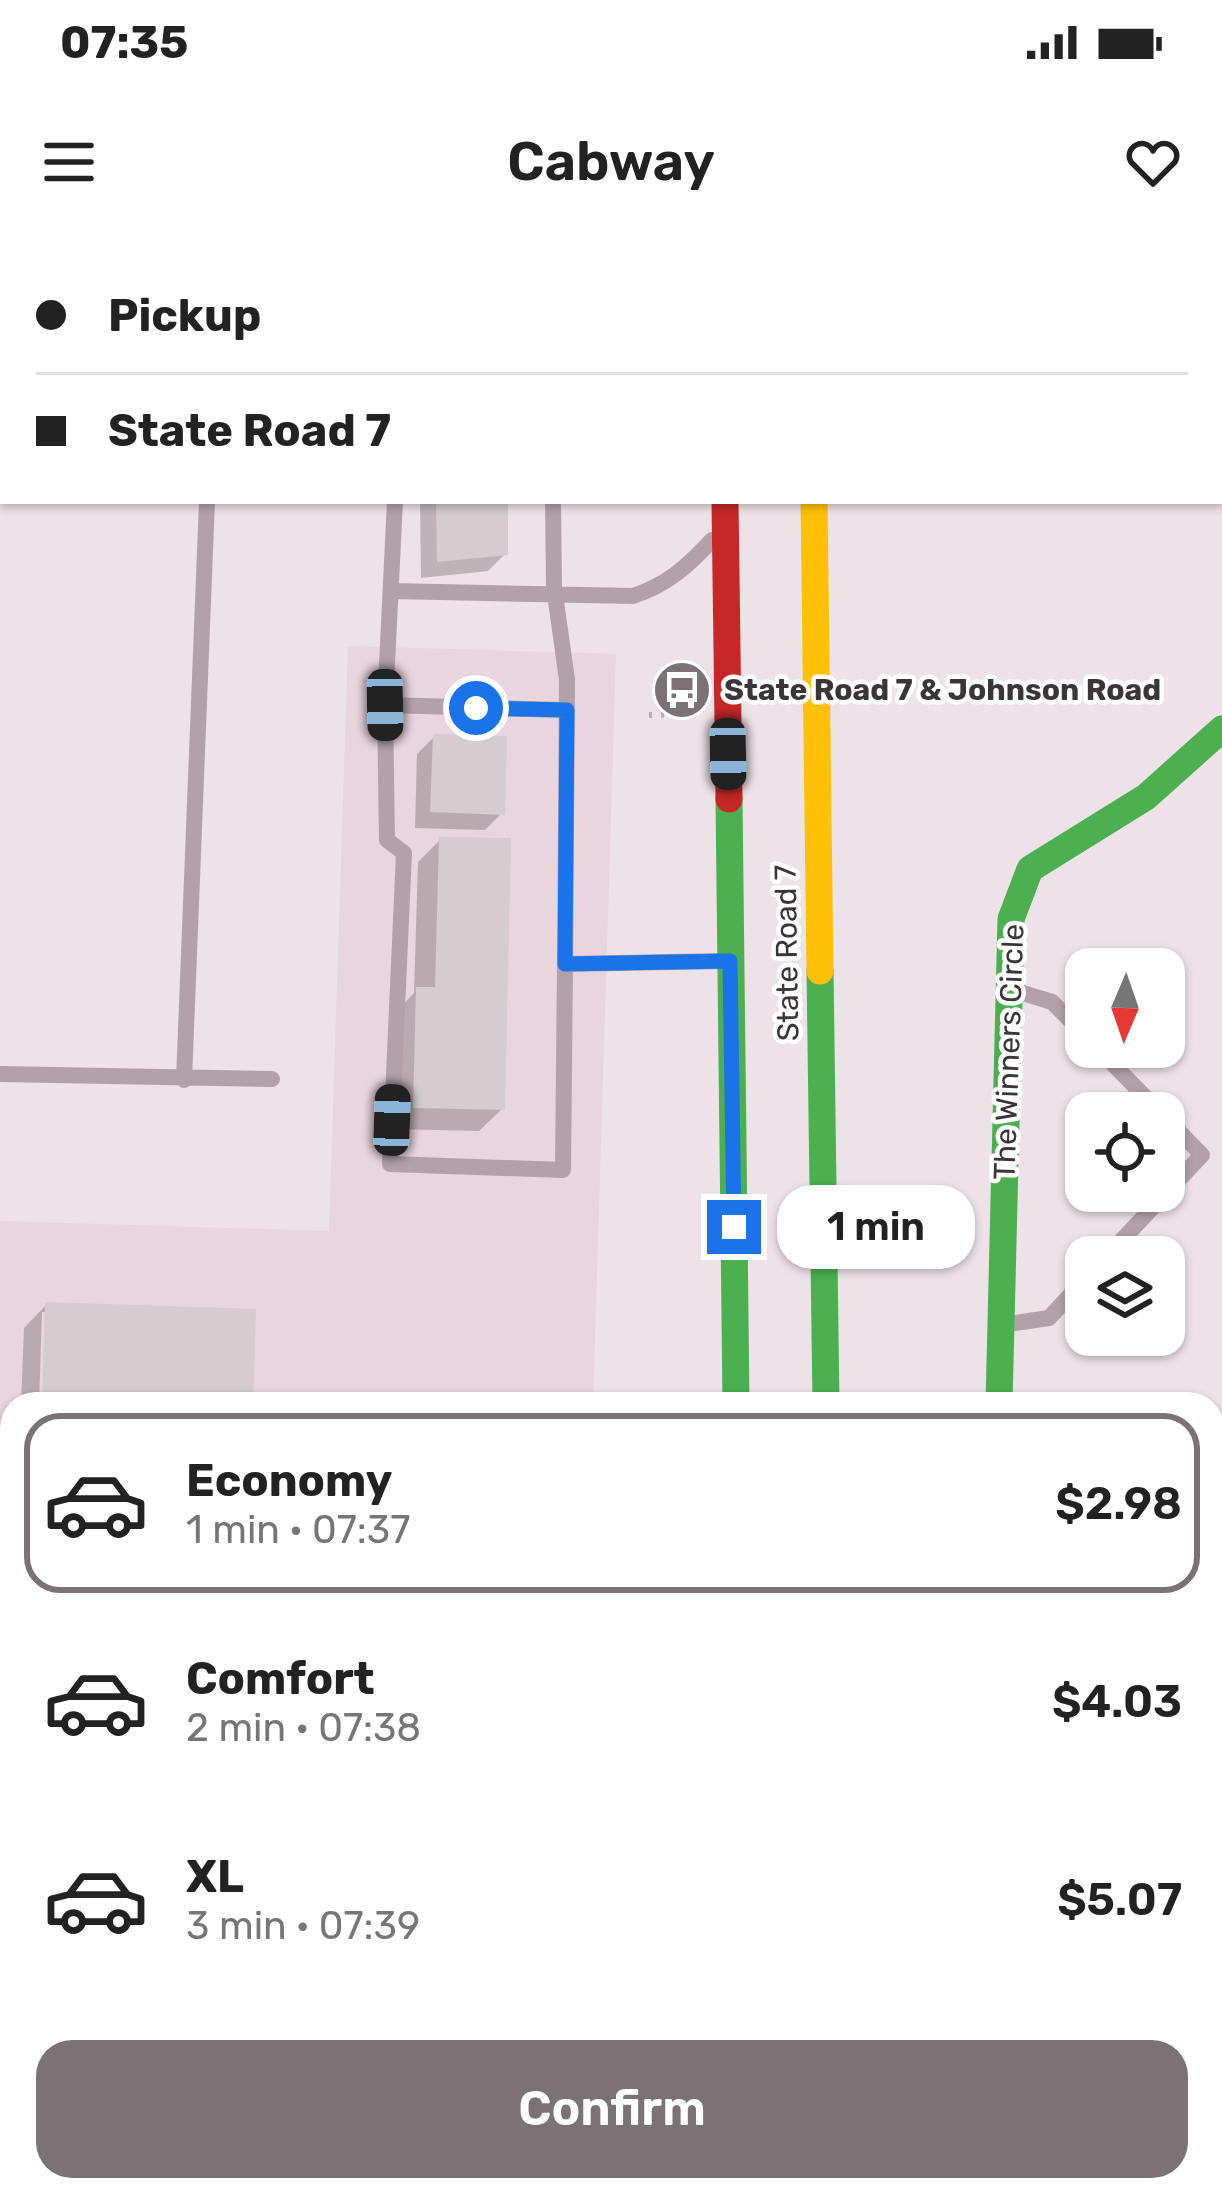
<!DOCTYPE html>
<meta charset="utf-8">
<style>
body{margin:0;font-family:Rubik,sans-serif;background:#f2f2f2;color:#222;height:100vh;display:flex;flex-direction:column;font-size:45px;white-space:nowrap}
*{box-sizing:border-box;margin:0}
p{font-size:39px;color:#767676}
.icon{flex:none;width:66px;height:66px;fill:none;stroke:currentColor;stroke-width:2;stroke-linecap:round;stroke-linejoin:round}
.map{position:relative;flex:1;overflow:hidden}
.sheet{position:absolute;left:0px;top:1152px;width:1224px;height:810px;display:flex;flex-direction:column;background:#fff;border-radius:36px 36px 0 0;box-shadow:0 3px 9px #0004}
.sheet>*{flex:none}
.top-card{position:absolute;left:0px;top:0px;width:1224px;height:264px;box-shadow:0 3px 9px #0004;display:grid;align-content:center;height:264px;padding:0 36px;background:#fff}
.needle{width:78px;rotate:182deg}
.fabs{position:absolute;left:1065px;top:708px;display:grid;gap:24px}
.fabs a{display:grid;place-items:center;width:120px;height:120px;border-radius:24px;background:#fff;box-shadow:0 3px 9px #0004;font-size:60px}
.end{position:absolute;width:54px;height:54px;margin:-27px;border:15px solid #1a73e8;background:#fff;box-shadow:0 0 0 6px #fff}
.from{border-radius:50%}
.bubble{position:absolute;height:84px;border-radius:36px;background:#fff;box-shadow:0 3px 9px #0004;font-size:39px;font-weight:600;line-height:84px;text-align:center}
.car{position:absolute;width:36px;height:72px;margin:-36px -18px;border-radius:15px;box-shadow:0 0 9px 3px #0007;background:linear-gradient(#222 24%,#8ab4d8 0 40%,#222 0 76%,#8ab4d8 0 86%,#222 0)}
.top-card b{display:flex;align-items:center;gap:42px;height:114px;font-size:45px}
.top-card b+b{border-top:3px solid #e0e0e0}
.top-card i{width:30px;height:30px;background:#222}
ul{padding:21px 0 0;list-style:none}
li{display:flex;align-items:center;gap:36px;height:180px;margin:0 24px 18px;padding:0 12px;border:6px solid transparent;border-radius:36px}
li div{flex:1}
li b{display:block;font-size:45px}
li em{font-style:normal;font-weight:600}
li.on{border-color:#7a7275}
li>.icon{width:108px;height:108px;stroke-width:1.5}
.primary-button{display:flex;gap:24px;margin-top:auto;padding:24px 36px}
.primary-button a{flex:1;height:138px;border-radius:36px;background:#7a7275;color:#fff;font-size:48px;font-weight:600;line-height:138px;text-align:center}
.status{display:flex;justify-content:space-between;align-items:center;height:84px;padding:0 60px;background:#fff;direction:ltr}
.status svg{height:33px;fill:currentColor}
header{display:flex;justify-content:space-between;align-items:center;height:156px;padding:0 36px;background:#fff;font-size:54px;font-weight:600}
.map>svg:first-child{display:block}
.built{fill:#e8d5dd}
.shadow{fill:#0003}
.building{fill:#d4cccf}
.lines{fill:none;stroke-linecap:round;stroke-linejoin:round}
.path{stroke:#b7aab0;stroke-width:6;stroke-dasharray:3 9;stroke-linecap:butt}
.lane{stroke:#b3a1aa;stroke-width:16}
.street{stroke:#b3a1aa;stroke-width:33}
.fast{stroke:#4caf50;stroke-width:27}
.slow{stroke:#ffc107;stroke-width:27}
.jam{stroke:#c62828;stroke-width:27}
.route{stroke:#1a73e8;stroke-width:15}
.labels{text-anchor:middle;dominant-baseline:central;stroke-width:9;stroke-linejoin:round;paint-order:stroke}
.poi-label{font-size:30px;font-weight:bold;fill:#3c3538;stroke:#fff;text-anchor:start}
.street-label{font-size:30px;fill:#3c3538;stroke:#fff}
</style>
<div class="status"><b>07:35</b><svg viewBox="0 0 49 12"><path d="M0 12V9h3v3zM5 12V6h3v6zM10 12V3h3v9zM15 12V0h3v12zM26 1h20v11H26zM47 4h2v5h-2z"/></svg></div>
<header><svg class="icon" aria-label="menu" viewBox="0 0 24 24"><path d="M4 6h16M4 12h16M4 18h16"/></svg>Cabway<svg class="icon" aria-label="heart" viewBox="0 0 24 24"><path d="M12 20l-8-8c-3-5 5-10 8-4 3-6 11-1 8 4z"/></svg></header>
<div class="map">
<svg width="1222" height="1962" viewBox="0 0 1222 1962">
<rect width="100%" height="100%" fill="#ede2e7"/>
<path class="built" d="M348,406L616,414L593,1164H12V1950H567V1962H0V981L329,991Z"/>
<path class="shadow" d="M420,261H505V314L488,331L421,338Z
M434,497L502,573L485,590L415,588L417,514Z
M440,600L502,869L479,891L392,889L395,773L414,753L418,622Z
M46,1065L250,1164H45L48,1072H42L39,1164H21L24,1088Z
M0,1228L12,1229V1876H0Z"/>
<path class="building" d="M436,261H508V315L437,322Z
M433,494L507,496L505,575L430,572Z
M439,597L511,598L505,870L413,868L416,747H435Z
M45,1062L256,1069L253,1164H42Z
M0,1225L12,1226V1690L0,1689Z"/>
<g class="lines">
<path class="path" d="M649,475L688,474"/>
<path class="lane" d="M395,261L385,465L387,600L404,613L390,924L563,930L565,724L723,721
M553,261L554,347L567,440L565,724
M392,351L633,356C667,345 688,326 712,300
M385,465L567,470
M1013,750L1052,762L1086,796
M1096,807L1161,873
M0,834L272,839
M184,840L207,261
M1106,1017L1202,915L1164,876
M1008,1084L1049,1078L1086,1038
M1212,1432L1222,1442
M1212,1562L1222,1547
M1212,1688L1222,1696"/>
<path class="street" d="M1212,1507L1222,1512"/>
<path class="fast" d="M721,0V3
M811,0V3
M1221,32H1222
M0,39H3
M729,559L736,1164
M820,731L826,1164
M999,1164L1011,679L1030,629L1146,557L1222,489
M839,1950V1962"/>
<path class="slow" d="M610,0L680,3
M814,261L820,731"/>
<path class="jam" d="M1221,88H1222
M725,261L729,559
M748,1950V1962"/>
</g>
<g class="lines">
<path class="route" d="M476,468L567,470L565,724L730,721L734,987"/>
</g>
<defs>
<g id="bus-disc" transform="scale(3)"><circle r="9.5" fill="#7a7275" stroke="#fff"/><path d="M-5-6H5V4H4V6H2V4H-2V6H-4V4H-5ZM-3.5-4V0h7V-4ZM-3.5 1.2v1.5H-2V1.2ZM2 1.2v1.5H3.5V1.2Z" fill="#fff"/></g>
</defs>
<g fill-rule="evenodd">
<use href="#bus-disc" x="682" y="450"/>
</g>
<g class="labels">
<g class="poi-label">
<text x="724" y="450">State Road 7 &amp; Johnson Road</text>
</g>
<g class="street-label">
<text transform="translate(787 713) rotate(-91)">State Road 7</text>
<text transform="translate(1009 812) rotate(-88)">The Winners Circle</text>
</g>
</g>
</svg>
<div class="fabs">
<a><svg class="needle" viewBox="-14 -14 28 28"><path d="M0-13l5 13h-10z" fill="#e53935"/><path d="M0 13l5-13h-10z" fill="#767676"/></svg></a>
<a><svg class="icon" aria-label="locate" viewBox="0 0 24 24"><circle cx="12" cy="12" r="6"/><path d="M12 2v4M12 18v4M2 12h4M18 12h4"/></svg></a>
<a><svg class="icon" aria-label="layers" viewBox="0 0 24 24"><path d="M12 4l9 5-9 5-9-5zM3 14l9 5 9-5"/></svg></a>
</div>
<i class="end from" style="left:476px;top:468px"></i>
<i class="end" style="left:734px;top:987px"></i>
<div class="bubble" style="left:777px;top:945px;width:198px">1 min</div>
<i class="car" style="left:385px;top:465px;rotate:179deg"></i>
<i class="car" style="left:728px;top:514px;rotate:179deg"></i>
<i class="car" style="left:392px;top:880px;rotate:2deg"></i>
<div class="top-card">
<b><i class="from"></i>Pickup</b>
<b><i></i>State Road 7</b>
</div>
<section class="sheet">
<ul>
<li class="on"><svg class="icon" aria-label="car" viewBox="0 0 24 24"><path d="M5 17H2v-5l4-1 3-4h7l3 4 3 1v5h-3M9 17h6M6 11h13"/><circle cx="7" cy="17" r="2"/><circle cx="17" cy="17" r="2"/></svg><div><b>Economy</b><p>1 min · 07:37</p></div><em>$2.98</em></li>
<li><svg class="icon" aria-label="car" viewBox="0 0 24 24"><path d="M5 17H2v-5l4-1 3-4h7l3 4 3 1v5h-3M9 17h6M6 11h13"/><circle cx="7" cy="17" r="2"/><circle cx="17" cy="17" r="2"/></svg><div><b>Comfort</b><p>2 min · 07:38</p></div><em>$4.03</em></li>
<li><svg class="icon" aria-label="car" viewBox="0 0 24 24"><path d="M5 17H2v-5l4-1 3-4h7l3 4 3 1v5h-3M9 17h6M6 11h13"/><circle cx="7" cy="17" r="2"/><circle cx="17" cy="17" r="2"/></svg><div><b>XL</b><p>3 min · 07:39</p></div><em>$5.07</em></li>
</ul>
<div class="primary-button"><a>Confirm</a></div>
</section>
</div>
